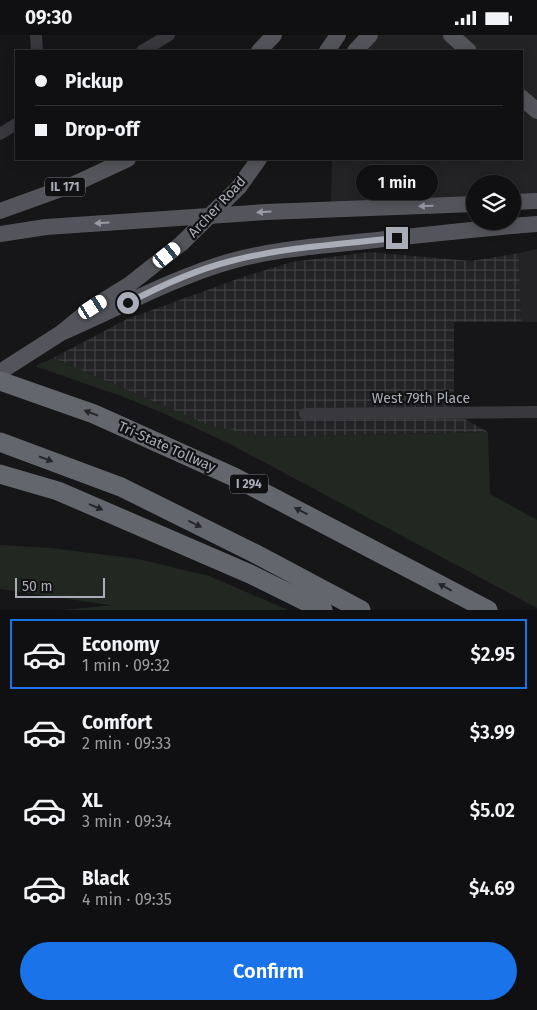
<!DOCTYPE html>
<meta charset="utf-8">
<style>
body{margin:0;font-family:"Fira Sans",sans-serif;background:#19191b;color:#f1f3f6;height:100vh;display:flex;flex-direction:column;font-size:19px;white-space:nowrap}
*{box-sizing:border-box;margin:0}
p{font-size:16px;color:#9c9d9f}
.icon{flex:none;width:28px;height:28px;fill:none;stroke:currentColor;stroke-width:2;stroke-linecap:round;stroke-linejoin:round}
.map{position:relative;height:575px;overflow:hidden}
.details{display:flex;flex-direction:column;background:#101012;flex:1}
.details>*{flex:none}
.guide{position:absolute;left:15px;top:15px;width:508px;height:110px;border-radius:0px;box-shadow:0 2px 12px #0003,0 0 0 1px #303032;display:grid;align-content:center;height:110px;padding:0 20px;background:#101012}
.fabs{position:absolute;left:466px;top:140px;display:grid;gap:10px}
.fabs a{display:grid;place-items:center;width:55px;height:55px;border-radius:50%;background:#101012;box-shadow:0 2px 12px #0003,0 0 0 1px #303032;font-size:25px}
.scale{position:absolute;left:15px;bottom:12px;width:90px;box-sizing:border-box;padding-left:5px;border:2px solid #a9adb7;border-top:0;font-size:14px;line-height:18px;white-space:nowrap;color:#a9adb7;-webkit-text-stroke:4px #111113;paint-order:stroke}
.end{position:absolute;width:22px;height:22px;margin:-11px;border:6px solid #a9adb7;background:#111;box-shadow:0 0 0 2px #111}
.from{border-radius:50%}
.bubble{position:absolute;height:35px;border-radius:18px;background:#101012;box-shadow:0 2px 12px #0003,0 0 0 1px #303032;font-size:16px;font-weight:600;line-height:35px;text-align:center}
.car{position:absolute;width:15px;height:30px;margin:-15px -8px;border-radius:6px;box-shadow:0 0 4px 1px #0007;background:linear-gradient(#fff 24%,#345 0 40%,#fff 0 76%,#345 0 86%,#fff 0)}
.guide b{display:flex;align-items:center;gap:18px;height:48px;font-size:19px}
.guide b+b{border-top:1px solid #303032}
.guide i{width:12px;height:12px;background:#f1f3f6}
ul{padding:9px 0 0;list-style:none}
li{display:flex;align-items:center;gap:15px;height:70px;margin:0 10px 8px;padding:0 10px;border:2px solid transparent;border-radius:0px}
li div{flex:1}
li b{display:block;font-size:19px}
li em{font-style:normal;font-weight:600}
li.selected{border-color:#1a73e8}
li>.icon{width:45px;height:45px;stroke-width:1.5}
.action{display:flex;gap:10px;margin-top:auto;padding:10px 20px}
.action a{flex:1;height:58px;border-radius:30px;background:#1a73e8;color:#fff;font-size:20px;font-weight:600;line-height:58px;text-align:center}
.status{display:flex;justify-content:space-between;align-items:center;height:35px;padding:0 25px;background:#101012;direction:ltr}
.status svg{height:14px;fill:currentColor}
.map>svg:first-child{display:block}
.built{fill:#232225}
.industrial{fill:url(#industrial-grid)}
.grass{fill:#212822}
.forest{fill:url(#forest-firs)}
.lines{fill:none;stroke-linecap:round;stroke-linejoin:round}
.minor{stroke:#38383d;stroke-width:12}
.major{stroke:#54555c;stroke-width:16}
.highway{stroke:#64666e;stroke-width:19}
.major-bridge{stroke:#54555c;stroke-width:16}
.oneway{fill:#989ba5}
.oneway2{fill:#26262a}
.route{stroke:#a9adb7;stroke-width:6}
.labels{text-anchor:middle;dominant-baseline:central;stroke-width:4.5;stroke-linejoin:round;paint-order:stroke}
.shield{fill:#111113;stroke:#7b7e86;stroke-width:1}
.shield-label{font-size:12px;font-weight:bold;fill:#a9adb7}
.street-label{font-size:14px;fill:#a9adb7;stroke:#111113}
</style>
<div class="status"><b>09:30</b><svg viewBox="0 0 49 12"><path d="M0 12V9h3v3zM5 12V6h3v6zM10 12V3h3v9zM15 12V0h3v12zM26 1h20v11H26zM47 4h2v5h-2z"/></svg></div>
<div class="map">
<svg width="537" height="575" viewBox="0 0 537 575">
<defs>
<pattern id="industrial-grid" width="8" height="8" patternUnits="userSpaceOnUse" patternTransform="scale(1.25)"><rect width="8" height="8" fill="#232225"/><path d="M0 4h8M4 0v8" fill="none" stroke="#403f42"/></pattern>
<pattern id="forest-firs" width="22" height="20" patternUnits="userSpaceOnUse" patternTransform="scale(1.25)"><rect width="22" height="20" fill="#212822"/><path d="M5 1l3.5 6h-7zM16 11l3.5 6h-7z" fill="#3e4440"/></pattern>
</defs>
<rect width="100%" height="100%" fill="#161618"/>
<path class="built" d="M374,0H444L462,16H357Z
M459,0H537V69L521,55V16H477Z
M521,68L537,81V159L513,160L512,149H475V162L331,168L332,124H521Z
M537,214V287H521L519,218Z"/>
<path class="industrial" d="M369,217L471,226L519,218L521,287H454V378L488,397L267,402L210,391L53,323L127,284L246,241L292,227Z"/>
<path class="grass" d="M53,323L210,391L267,402L488,397L490,459L537,485V573L230,409L163,378L121,361L35,331Z
M0,510L51,513L138,524L209,541L288,575H144L0,554Z"/>
<path class="forest" d="M116,570L144,575H63Z"/>
<g class="lines">
<path class="minor" d="M36,0L37,16
M142,16L169,0
M0,99L16,89
M305,379L537,377"/>
<path class="major" d="M451,0L469,16
M259,16L274,0
M327,16L338,0
M355,16L370,0
M521,62L537,76
M239,152L259,124
M512,167L537,166
M0,176L72,150L128,124
M0,199L46,192L266,177L475,169
M61,298C117,274 170,244 228,227C273,214 321,211 367,206C424,200 480,193 537,189
M0,337L61,298L93,272L130,249L182,208"/>
<path class="highway" d="M0,346L94,379L234,442L488,575
M0,407L121,452L254,518L361,575
M0,439L58,456L250,539L323,575"/>
<path class="major-bridge" d="M182,208L239,152"/>
</g>
<defs><path id="oneway-solid" d="M-6-.8H1V-3.2L6.5 0L1 3.2V.8H-6Z" transform="scale(1.25)"/></defs>
<g class="oneway">
<use href="#oneway-solid" transform="translate(426 171) rotate(178)"/>
<use href="#oneway-solid" transform="translate(264 177) rotate(177)"/>
<use href="#oneway-solid" transform="translate(102 188) rotate(176)"/>
</g>
<g class="oneway2">
<use href="#oneway-solid" transform="translate(91 378) rotate(-159)"/>
<use href="#oneway-solid" transform="translate(46 424) rotate(21)"/>
<use href="#oneway-solid" transform="translate(96 472) rotate(23)"/>
<use href="#oneway-solid" transform="translate(301 476) rotate(-153)"/>
<use href="#oneway-solid" transform="translate(195 489) rotate(26)"/>
<use href="#oneway-solid" transform="translate(445 552) rotate(-152)"/>
</g>
<g class="lines">
<path class="route" d="M128,268C160,251 195,235 231,226C285,212 342,209 397,203"/>
</g>
<g class="labels">
<g class="shield">
<rect x="45" y="142.5" width="40" height="19" rx="4"/>
<rect x="230" y="439.5" width="38" height="19" rx="4"/>
</g>
<g class="shield-label">
<text x="65" y="152">IL 171</text>
<text x="249" y="449">I 294</text>
</g>
<g class="street-label">
<text transform="translate(217 172) rotate(-47)">Archer Road</text>
<text x="421" y="363">West 79th Place</text>
<text transform="translate(167 412) rotate(24)">Tri-State Tollway</text>
</g>
</g>
</svg>
<div class="fabs">
<a><svg class="icon" aria-label="layers" viewBox="0 0 24 24"><path d="M12 4l9 5-9 5-9-5zM3 14l9 5 9-5"/></svg></a>
</div>
<div class="scale">50 m</div>
<i class="end from" style="left:128px;top:268px"></i>
<i class="end" style="left:397px;top:203px"></i>
<div class="bubble" style="left:356px;top:130px;width:82px">1 min</div>
<i class="car" style="left:167px;top:220px;rotate:51deg"></i>
<i class="car" style="left:93px;top:272px;rotate:58deg"></i>
<div class="guide">
<b><i class="from"></i>Pickup</b>
<b><i></i>Drop-off</b>
</div>
</div>
<section class="details">
<ul>
<li class="selected"><svg class="icon" aria-label="car" viewBox="0 0 24 24"><path d="M5 17H2v-5l4-1 3-4h7l3 4 3 1v5h-3M9 17h6M6 11h13"/><circle cx="7" cy="17" r="2"/><circle cx="17" cy="17" r="2"/></svg><div><b>Economy</b><p>1 min · 09:32</p></div><em>$2.95</em></li>
<li><svg class="icon" aria-label="car" viewBox="0 0 24 24"><path d="M5 17H2v-5l4-1 3-4h7l3 4 3 1v5h-3M9 17h6M6 11h13"/><circle cx="7" cy="17" r="2"/><circle cx="17" cy="17" r="2"/></svg><div><b>Comfort</b><p>2 min · 09:33</p></div><em>$3.99</em></li>
<li><svg class="icon" aria-label="car" viewBox="0 0 24 24"><path d="M5 17H2v-5l4-1 3-4h7l3 4 3 1v5h-3M9 17h6M6 11h13"/><circle cx="7" cy="17" r="2"/><circle cx="17" cy="17" r="2"/></svg><div><b>XL</b><p>3 min · 09:34</p></div><em>$5.02</em></li>
<li><svg class="icon" aria-label="car" viewBox="0 0 24 24"><path d="M5 17H2v-5l4-1 3-4h7l3 4 3 1v5h-3M9 17h6M6 11h13"/><circle cx="7" cy="17" r="2"/><circle cx="17" cy="17" r="2"/></svg><div><b>Black</b><p>4 min · 09:35</p></div><em>$4.69</em></li>
</ul>
<div class="action"><a>Confirm</a></div>
</section>
